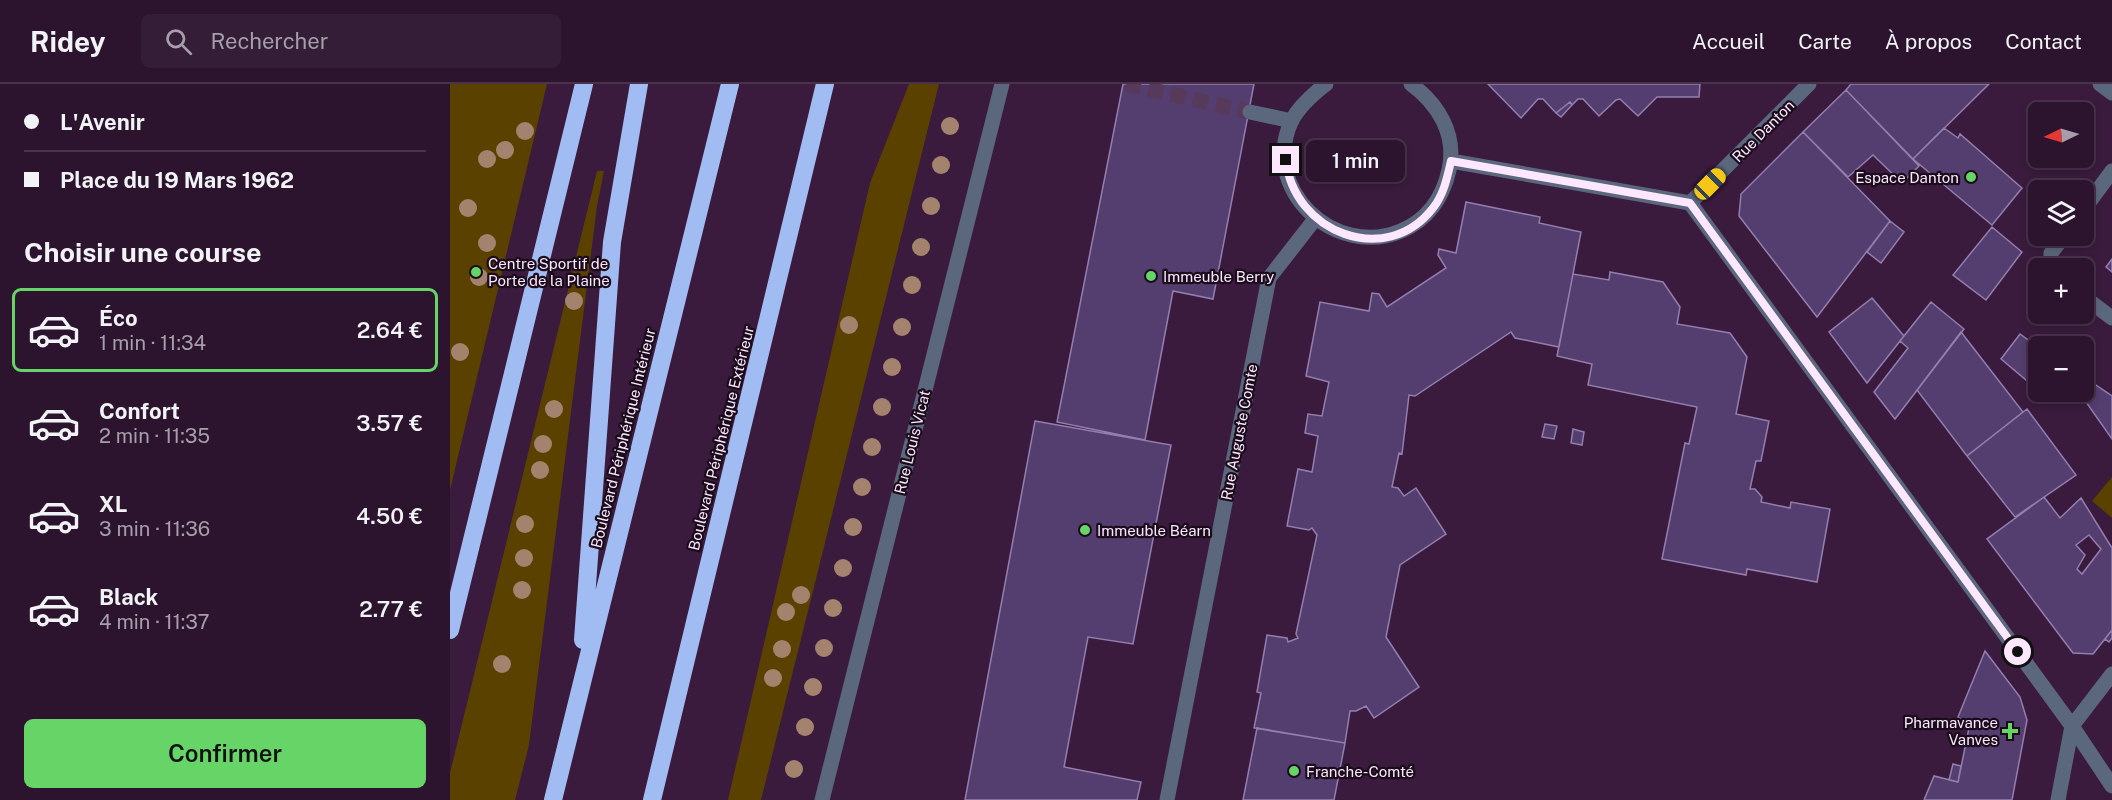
<!DOCTYPE html>
<html lang="fr">
<meta charset="utf-8">
<style>
body{margin:0;font-family:"Public Sans",sans-serif;background:#341d36;color:#f1f3f6;height:100vh;display:flex;flex-direction:column;font-size:22px;white-space:nowrap}
*{box-sizing:border-box;margin:0}
p{font-size:20px;color:#a69eaa}
.icon{flex:none;width:33px;height:33px;fill:none;stroke:currentColor;stroke-width:2;stroke-linecap:round;stroke-linejoin:round}
.map{position:relative;flex:1;overflow:hidden}
.panel{display:flex;flex-direction:column;background:#2c142e;width:450px}
.panel>*{flex:none}
.hud{display:grid;align-content:center;height:132px;padding:0 24px;background:#2c142e}
.needle{width:39px;rotate:265deg}
.fabs{position:absolute;left:1578px;top:18px;display:grid;gap:12px}
.fabs a{display:grid;place-items:center;width:66px;height:66px;border-radius:9px;background:#2c142e;box-shadow:0 3px 9px #0003,0 0 0 2px #48334a;font-size:30px}
.end{position:absolute;width:27px;height:27px;margin:-14px;border:8px solid #fce7fe;background:#111;box-shadow:0 0 0 3px #111}
.from{border-radius:50%}
.bubble{position:absolute;height:42px;border-radius:9px;background:#2c142e;box-shadow:0 3px 9px #0003,0 0 0 2px #48334a;font-size:20px;font-weight:600;line-height:42px;text-align:center}
.car{position:absolute;width:18px;height:36px;margin:-18px -9px;border-radius:8px;box-shadow:0 0 4px 2px #0007;background:linear-gradient(#f5c518 24%,#345 0 40%,#f5c518 0 76%,#345 0 86%,#f5c518 0)}
.hud b{display:flex;align-items:center;gap:21px;height:57px;font-size:22px}
.hud b+b{border-top:2px solid #48334a}
.hud i{width:15px;height:15px;background:#f1f3f6}
ul{padding:0;list-style:none}
li{display:flex;align-items:center;gap:18px;height:84px;margin:0 12px 9px;padding:0 12px;border:3px solid transparent;border-radius:9px}
li div{flex:1}
li b{display:block;font-size:22px}
li em{font-style:normal;font-weight:600}
li.current{border-color:#66d467}
li>.icon{width:54px;height:54px;stroke-width:1.5}
h2{padding:0 24px;font-size:27px;line-height:72px}
.action{display:flex;gap:12px;margin-top:auto;padding:12px 24px}
.action a{flex:1;height:69px;border-radius:9px;background:#66d467;color:#111;font-size:24px;font-weight:600;line-height:69px;text-align:center}
header{display:flex;align-items:center;gap:36px;box-sizing:border-box;height:84px;padding:0 30px;background:#2c142e;border-bottom:2px solid #48334a}
header strong{font-size:28px}
nav{display:flex;gap:33px;margin-inline-start:auto;font-size:21px}
.search{width:420px;height:54px;background:#341d36;display:flex;align-items:center;gap:15px;box-sizing:border-box;padding:0 21px;border-radius:9px;color:#a69eaa;font-size:22px}
main{display:flex;flex:1;min-height:0}
.map>svg:first-child{display:block}
.green{fill:#5a4100}
.building{fill:#543d6f;stroke:#937fae;stroke-width:1.5;fill-rule:evenodd}
.lines{fill:none;stroke-linecap:round;stroke-linejoin:round}
.minor-tunnel{stroke:#573a5a;stroke-width:15;stroke-dasharray:15 8;stroke-linecap:butt}
.minor{stroke:#5b677d;stroke-width:15}
.highway{stroke:#a0bcf3;stroke-width:18}
.tree{fill:#a3836d}
.route{stroke:#fce7fe;stroke-width:8}
.poi-dot{fill:#66d467;stroke:#1a0c1b;stroke-width:2}
.labels{text-anchor:middle;dominant-baseline:central;stroke-width:4.5;stroke-linejoin:round;paint-order:stroke}
.street-label{font-size:15px;fill:#fce7fe;stroke:#1a0c1b}
.poi-label{font-size:15px;fill:#fce7fe;stroke:#1a0c1b;text-anchor:start}
</style>
<header>
<strong>Ridey</strong>
<div class="search"><svg class="icon" aria-label="search" viewBox="0 0 24 24"><circle cx="10" cy="10" r="6"/><path d="M15 15l6 6"/></svg>Rechercher</div>
<nav><a>Accueil</a><a>Carte</a><a>À propos</a><a>Contact</a></nav>
</header>
<main>
<section class="panel">
<div class="hud">
<b><i class="from"></i>L'Avenir</b>
<b><i></i>Place du 19 Mars 1962</b>
</div>
<h2>Choisir une course</h2>
<ul>
<li class="current"><svg class="icon" aria-label="car" viewBox="0 0 24 24"><path d="M5 17H2v-5l4-1 3-4h7l3 4 3 1v5h-3M9 17h6M6 11h13"/><circle cx="7" cy="17" r="2"/><circle cx="17" cy="17" r="2"/></svg><div><b>Éco</b><p>1 min · 11:34</p></div><em>2.64 €</em></li>
<li><svg class="icon" aria-label="car" viewBox="0 0 24 24"><path d="M5 17H2v-5l4-1 3-4h7l3 4 3 1v5h-3M9 17h6M6 11h13"/><circle cx="7" cy="17" r="2"/><circle cx="17" cy="17" r="2"/></svg><div><b>Confort</b><p>2 min · 11:35</p></div><em>3.57 €</em></li>
<li><svg class="icon" aria-label="car" viewBox="0 0 24 24"><path d="M5 17H2v-5l4-1 3-4h7l3 4 3 1v5h-3M9 17h6M6 11h13"/><circle cx="7" cy="17" r="2"/><circle cx="17" cy="17" r="2"/></svg><div><b>XL</b><p>3 min · 11:36</p></div><em>4.50 €</em></li>
<li><svg class="icon" aria-label="car" viewBox="0 0 24 24"><path d="M5 17H2v-5l4-1 3-4h7l3 4 3 1v5h-3M9 17h6M6 11h13"/><circle cx="7" cy="17" r="2"/><circle cx="17" cy="17" r="2"/></svg><div><b>Black</b><p>4 min · 11:37</p></div><em>2.77 €</em></li>
</ul>
<div class="action"><a>Confirmer</a></div>
</section>
<div class="map">
<svg width="1662" height="716" viewBox="0 0 1662 716">
<rect width="100%" height="100%" fill="#3a1b3d"/>
<path class="green" d="M0,0H97L0,406Z
M459,0H489L311,716H278L420,99Z
M147,87H154L147,122L79,661L65,716H0V689Z
M1662,393V434L1642,417Z"/>
<path class="building" d="M673,0H804L763,215L723,207L695,356L607,338Z
M1038,0H1250L1249,13H1207L1188,32L1170,15L1166,16L1149,32L1133,15H1128L1122,21L1120,18L1106,29L1093,15H1088L1071,34Z
M1401,0H1539L1463,75L1396,6Z
M1396,6L1469,82L1452,99L1423,71L1398,93L1353,48Z
M1120,18L1122,21L1111,33L1106,29Z
M1494,44L1508,54L1510,50L1572,104L1542,141L1463,75Z
M1353,48L1440,137L1367,233L1289,132L1291,110Z
M1016,118L1090,133L1089,139L1131,148L1109,263L1065,254L1061,248L965,312L959,311L952,370L949,369L942,403L948,404L954,412L966,404L996,450L950,481L936,553L969,603L924,634L916,622L906,627H900L895,659L804,644L811,609L807,608L817,551L837,554L838,558L848,554L846,550L867,451L862,444L859,446L837,442L848,385L862,388L868,352L855,349L858,330L872,332L879,298L856,292L870,218L919,227L922,209L929,210L937,223L996,184L988,171L989,165L1006,169Z
M1440,137L1454,148L1431,179L1417,168Z
M1542,143L1572,168L1536,216L1503,191Z
M1662,175V188L1656,183Z
M1160,188L1213,198L1230,223L1227,240L1280,249L1297,273L1286,330L1319,337L1311,377H1306L1300,405H1305L1312,413L1311,418L1340,424L1341,418L1380,425L1367,498L1297,485L1296,491L1212,475L1235,359L1239,360L1247,323L1138,301L1142,280L1107,272L1123,190L1159,196Z
M1422,214L1454,252L1417,299L1379,248Z
M1481,218L1514,245L1445,335L1424,308L1458,264L1450,257Z
M1511,248L1573,328L1517,372L1467,306Z
M1570,250L1588,263V306L1551,275Z
M1634,293L1662,312V355L1629,308H1634Z
M1577,325L1626,391L1565,433L1517,372Z
M585,337L721,361L683,560L638,553L614,683L691,698L687,716H515Z
M1095,340L1107,342L1104,355L1092,353Z
M1123,345L1134,348L1132,361L1121,359Z
M1594,413L1610,434L1631,414L1662,464V546L1643,570L1623,569L1537,455ZM1639,451L1651,465L1632,490L1627,485L1635,471L1626,461Z
M1662,546V554L1659,558L1655,555Z
M1535,567L1570,613L1577,636L1562,716H1474L1484,692L1508,698L1519,644L1508,633Z
M807,644L895,659L884,716H793Z
M1503,680L1511,682L1508,698L1499,696Z"/>
<g class="lines">
<path class="minor-tunnel" d="M676,0L800,28"/>
<path class="minor" d="M876,0C863,10 850,21 842,36C809,104 884,175 951,147C978,136 993,113 999,86C1007,50 988,20 961,0
M1650,0L1662,9
M800,28L842,37
M1001,77L1240,119L1622,642L1662,702
M1240,119L1359,0
M1634,125L1662,87
M1601,184V169L1614,152
M1634,213L1662,234
M372,716L552,0
M717,716L819,194L865,135
M1608,716L1622,642L1662,590"/>
<path class="highway" d="M0,546L134,0
M133,556L162,158L189,0
M103,716L280,0
M202,716L375,0"/>
</g>
<g class="tree">
<circle cx="500" cy="42" r="9"/>
<circle cx="75" cy="47" r="9"/>
<circle cx="55" cy="66" r="9"/>
<circle cx="37" cy="75" r="9"/>
<circle cx="491" cy="81" r="9"/>
<circle cx="481" cy="122" r="9"/>
<circle cx="18" cy="124" r="9"/>
<circle cx="37" cy="159" r="9"/>
<circle cx="471" cy="163" r="9"/>
<circle cx="29" cy="193" r="9"/>
<circle cx="462" cy="201" r="9"/>
<circle cx="124" cy="217" r="9"/>
<circle cx="399" cy="241" r="9"/>
<circle cx="452" cy="243" r="9"/>
<circle cx="10" cy="268" r="9"/>
<circle cx="442" cy="283" r="9"/>
<circle cx="432" cy="323" r="9"/>
<circle cx="104" cy="325" r="9"/>
<circle cx="93" cy="360" r="9"/>
<circle cx="422" cy="363" r="9"/>
<circle cx="90" cy="386" r="9"/>
<circle cx="412" cy="403" r="9"/>
<circle cx="75" cy="440" r="9"/>
<circle cx="403" cy="443" r="9"/>
<circle cx="74" cy="474" r="9"/>
<circle cx="393" cy="484" r="9"/>
<circle cx="72" cy="506" r="9"/>
<circle cx="351" cy="511" r="9"/>
<circle cx="383" cy="524" r="9"/>
<circle cx="336" cy="528" r="9"/>
<circle cx="374" cy="564" r="9"/>
<circle cx="332" cy="565" r="9"/>
<circle cx="52" cy="580" r="9"/>
<circle cx="323" cy="594" r="9"/>
<circle cx="363" cy="603" r="9"/>
<circle cx="355" cy="643" r="9"/>
<circle cx="344" cy="685" r="9"/>
</g>
<g class="lines">
<path class="route" d="M836,76C843,148 936,185 983,124C994,110 997,94 1001,77L1240,119L1568,568"/>
</g>
<g class="poi-dot">
<circle cx="1521" cy="93" r="6"/>
<circle cx="26" cy="188" r="6"/>
<circle cx="701" cy="192" r="6"/>
<circle cx="635" cy="446" r="6"/>
<path d="M1557 638h6v6h6v6h-6v6h-6v-6h-6v-6h6z"/>
<circle cx="844" cy="687" r="6"/>
</g>
<g class="labels">
<g class="street-label">
<text transform="translate(1313 47) rotate(-45)">Rue Danton</text>
<text transform="translate(789 348) rotate(-79)">Rue Auguste Comte</text>
<text transform="translate(173 354) rotate(-76)">Boulevard Périphérique Intérieur</text>
<text transform="translate(271 354) rotate(-76)">Boulevard Périphérique Extérieur</text>
<text transform="translate(462 358) rotate(-76)">Rue Louis Vicat</text>
</g>
<g class="poi-label">
<text x="1509" y="93" text-anchor="end">Espace Danton</text>
<text x="38" y="179">Centre Sportif de<tspan x="38" dy="17">Porte de la Plaine</tspan></text>
<text x="713" y="192">Immeuble Berry</text>
<text x="647" y="446">Immeuble Béarn</text>
<text x="1548" y="638" text-anchor="end">Pharmavance<tspan x="1548" dy="17">Vanves</tspan></text>
<text x="856" y="687">Franche-Comté</text>
</g>
</g>
</svg>
<div class="fabs">
<a><svg class="needle" viewBox="-14 -14 28 28"><path d="M0-13l5 13h-10z" fill="#e53935"/><path d="M0 13l5-13h-10z" fill="#a69eaa"/></svg></a>
<a><svg class="icon" aria-label="layers" viewBox="0 0 24 24"><path d="M12 4l9 5-9 5-9-5zM3 14l9 5 9-5"/></svg></a>
<a>+</a>
<a>−</a>
</div>
<i class="end from" style="left:1568px;top:568px"></i>
<i class="end" style="left:836px;top:76px"></i>
<div class="bubble" style="left:856px;top:56px;width:99px">1 min</div>
<i class="car" style="left:1260px;top:100px;rotate:45deg"></i>
</div>
</main>
